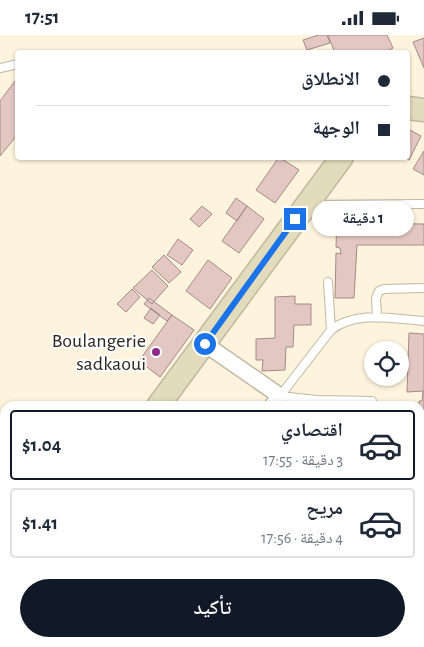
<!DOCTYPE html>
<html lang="ar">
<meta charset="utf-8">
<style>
body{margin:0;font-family:"Alegreya Sans","Noto Naskh Arabic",sans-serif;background:#f6f6f7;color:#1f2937;direction:rtl;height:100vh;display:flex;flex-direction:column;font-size:19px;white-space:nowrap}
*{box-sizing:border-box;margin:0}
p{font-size:16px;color:#747a83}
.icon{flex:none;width:28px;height:28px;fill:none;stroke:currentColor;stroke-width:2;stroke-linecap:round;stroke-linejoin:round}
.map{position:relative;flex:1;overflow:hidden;direction:ltr}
.side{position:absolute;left:0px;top:366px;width:425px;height:246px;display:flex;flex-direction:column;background:#fff;border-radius:15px 15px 0 0;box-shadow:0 1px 4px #0004;direction:rtl}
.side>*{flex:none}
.top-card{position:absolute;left:15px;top:15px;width:395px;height:110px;border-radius:5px;box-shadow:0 1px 4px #0004;direction:rtl;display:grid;align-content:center;height:110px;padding:0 20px;background:#fff}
.tools{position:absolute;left:364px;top:306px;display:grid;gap:10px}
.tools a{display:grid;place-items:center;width:45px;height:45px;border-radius:50%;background:#fff;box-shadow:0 1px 4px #0004;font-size:25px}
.end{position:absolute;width:22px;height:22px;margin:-11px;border:6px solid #1a73e8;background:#fff;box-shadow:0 0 0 2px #fff}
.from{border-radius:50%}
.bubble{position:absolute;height:35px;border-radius:18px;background:#fff;box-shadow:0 1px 4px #0004;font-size:16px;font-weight:600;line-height:35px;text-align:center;direction:rtl}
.top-card b{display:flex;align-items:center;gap:18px;height:48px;font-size:19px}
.top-card b+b{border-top:1px solid #e0e1e3}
.top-card i{width:12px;height:12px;background:#1f2937}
ul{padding:9px 0 0;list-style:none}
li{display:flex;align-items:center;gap:15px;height:70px;margin:0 10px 8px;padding:0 10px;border:2px solid #e0e1e3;border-radius:5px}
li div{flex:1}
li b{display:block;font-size:19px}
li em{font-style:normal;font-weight:600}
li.on{border-color:#111827}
li>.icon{width:45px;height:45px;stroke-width:1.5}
.button{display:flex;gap:10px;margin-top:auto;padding:10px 20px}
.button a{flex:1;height:58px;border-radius:30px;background:#111827;color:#fff;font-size:20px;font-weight:600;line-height:58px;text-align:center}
.status{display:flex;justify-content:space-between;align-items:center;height:35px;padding:0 25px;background:#fff;direction:ltr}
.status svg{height:14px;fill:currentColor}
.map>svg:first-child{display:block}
.building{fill:#e3c7c3;stroke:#a48a86}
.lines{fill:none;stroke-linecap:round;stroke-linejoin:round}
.lane-casing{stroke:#c1b8a2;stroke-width:10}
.street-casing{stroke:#c1b8a2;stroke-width:18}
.secondary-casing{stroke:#c1b8a2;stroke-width:25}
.lane{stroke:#fff;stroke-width:8}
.street{stroke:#fff;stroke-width:15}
.secondary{stroke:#e2dbbc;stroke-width:22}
.route{stroke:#1a73e8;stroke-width:6}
.poi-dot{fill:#8e278d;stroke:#fff;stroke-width:2}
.labels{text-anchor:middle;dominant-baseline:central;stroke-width:4;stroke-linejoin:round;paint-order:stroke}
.poi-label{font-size:20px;fill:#2b271f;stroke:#fff;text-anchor:end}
</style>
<div class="status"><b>17:51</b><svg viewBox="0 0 49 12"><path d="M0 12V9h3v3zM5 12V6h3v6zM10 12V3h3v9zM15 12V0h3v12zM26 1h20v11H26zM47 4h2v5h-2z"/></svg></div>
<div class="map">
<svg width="424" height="612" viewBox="0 0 424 612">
<rect width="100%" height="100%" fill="#fef4dd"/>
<path class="building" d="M319,0H327L330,8L307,15L303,5Z
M328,0H387L393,13L383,18H335Z
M424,3V33L413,7Z
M18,42V99L0,121V66Z
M408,94L421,101L409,125L404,122H408Z
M424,116V140L413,134Z
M279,122L299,135L275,168L256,155Z
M236,163L247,171L237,186L226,178Z
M202,171L212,179L199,192L190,184Z
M247,171L264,184L239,218L222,206Z
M353,177V188L424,189V210H357L354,263H335L336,218L341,219L340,213L336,212L337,178Z
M178,204L193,215L182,230L167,220Z
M164,220L181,237L169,248L152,232Z
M208,225L232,243L210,274L186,256Z
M152,235L168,251L152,269L133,253Z
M132,254L140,262L126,277L117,269Z
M295,261V269H311V290H294L293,312H286L285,335L262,336L263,325H256V304L275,303V262Z
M149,263L172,280L167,286L144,269Z
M151,273L160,280L153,289L144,283Z
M172,280L194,295L160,342L139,326Z
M409,298L424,299V388H421L422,374L419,371V366H422L423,356L407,357Z
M420,418H424V474L420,472Z
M0,435L5,438V451L0,449Z
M94,608H134V612H94Z"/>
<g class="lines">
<g class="lane-casing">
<path id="lane" d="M0,33L18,29
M311,170L424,169
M328,247L331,295
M377,283L376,263L379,256L384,254L424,253
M280,361L331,295C357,275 393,284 424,286
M280,361L317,365L372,366"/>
</g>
<g class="street-casing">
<path id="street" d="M205,309L280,361L272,371
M0,481L5,484
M142,612L143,608"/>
</g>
<g class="secondary-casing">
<path id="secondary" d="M408,73L424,75
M158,371L342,122
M0,579L5,573"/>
</g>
<use href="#lane" class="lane"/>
<use href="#street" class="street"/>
<use href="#secondary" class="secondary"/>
</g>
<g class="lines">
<path class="route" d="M205,309L295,184"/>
</g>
<circle class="poi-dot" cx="156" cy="317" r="5"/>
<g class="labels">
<g class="poi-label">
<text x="146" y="306">Boulangerie<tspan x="146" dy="23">sadkaoui</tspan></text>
</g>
</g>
</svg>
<div class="tools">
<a><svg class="icon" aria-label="locate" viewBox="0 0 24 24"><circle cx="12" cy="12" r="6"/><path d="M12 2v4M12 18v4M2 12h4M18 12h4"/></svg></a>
</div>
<i class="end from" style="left:205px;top:309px"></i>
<i class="end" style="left:295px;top:184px"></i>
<div class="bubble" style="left:312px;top:166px;width:102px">1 دقيقة</div>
<div class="top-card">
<b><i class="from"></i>الانطلاق</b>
<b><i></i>الوجهة</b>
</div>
<section class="side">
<ul>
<li class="on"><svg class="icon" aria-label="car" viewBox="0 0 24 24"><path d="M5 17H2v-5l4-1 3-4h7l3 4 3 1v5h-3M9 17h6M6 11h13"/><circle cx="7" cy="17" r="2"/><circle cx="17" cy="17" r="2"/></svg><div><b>اقتصادي</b><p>3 دقيقة · 17:55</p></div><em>$1.04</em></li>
<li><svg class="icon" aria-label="car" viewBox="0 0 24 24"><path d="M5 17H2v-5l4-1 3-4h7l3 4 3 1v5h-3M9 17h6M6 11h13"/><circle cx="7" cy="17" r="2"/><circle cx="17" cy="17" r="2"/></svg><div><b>مريح</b><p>4 دقيقة · 17:56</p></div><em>$1.41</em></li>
</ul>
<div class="button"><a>تأكيد</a></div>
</section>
</div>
